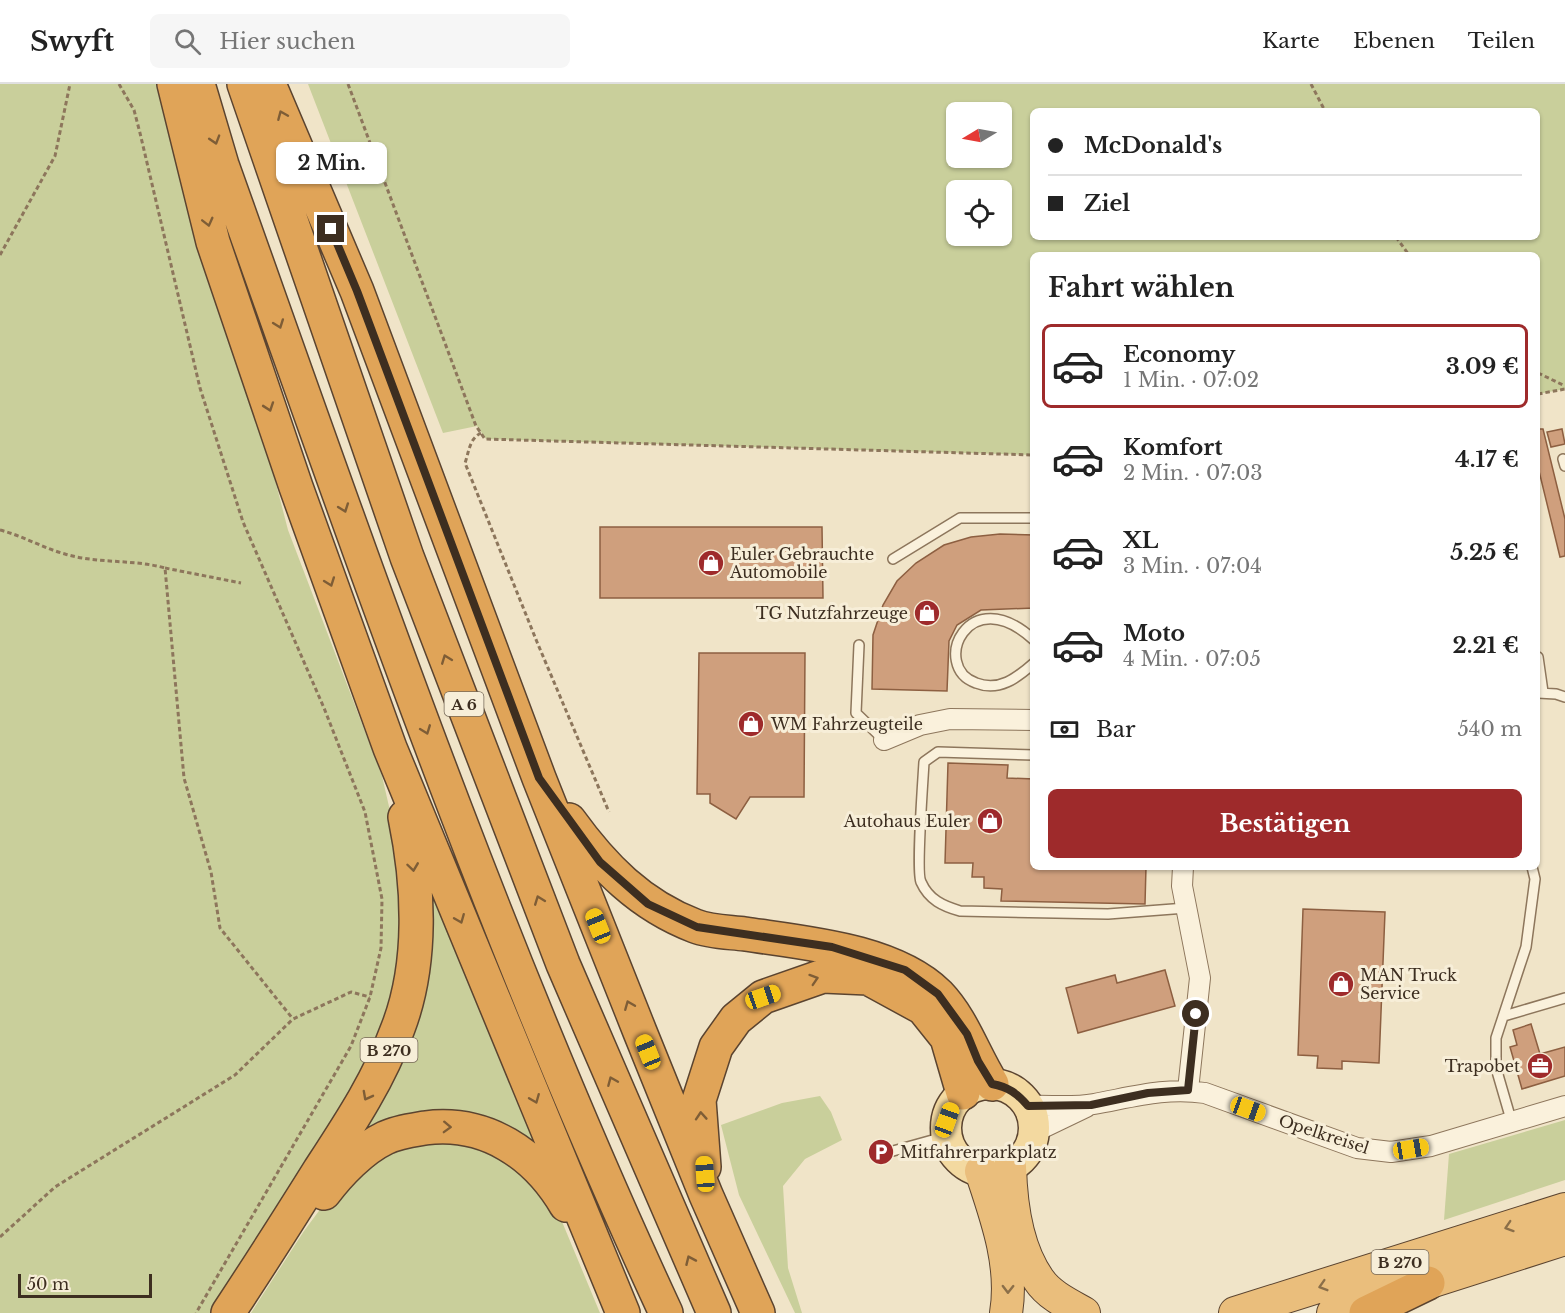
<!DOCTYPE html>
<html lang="de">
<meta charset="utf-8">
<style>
body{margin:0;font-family:"Libre Baskerville",serif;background:#f6f6f6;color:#222;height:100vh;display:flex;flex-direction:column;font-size:22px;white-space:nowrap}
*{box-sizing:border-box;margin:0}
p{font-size:20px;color:#767676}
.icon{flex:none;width:33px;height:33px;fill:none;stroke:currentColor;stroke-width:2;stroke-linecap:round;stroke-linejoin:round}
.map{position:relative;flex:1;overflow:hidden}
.side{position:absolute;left:1030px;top:168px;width:510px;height:618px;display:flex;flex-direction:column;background:#fff;border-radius:9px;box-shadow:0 2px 4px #0004}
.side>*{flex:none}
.banner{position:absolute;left:1030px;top:24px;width:510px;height:132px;border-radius:9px;box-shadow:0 2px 4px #0004;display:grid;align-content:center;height:132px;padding:0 18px;background:#fff}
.needle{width:39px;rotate:260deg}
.controls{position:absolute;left:946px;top:18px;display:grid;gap:12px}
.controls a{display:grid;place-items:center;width:66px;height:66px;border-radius:9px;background:#fff;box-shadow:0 2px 4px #0004;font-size:30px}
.scale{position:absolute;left:18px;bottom:15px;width:134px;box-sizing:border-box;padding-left:6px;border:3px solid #3d2e20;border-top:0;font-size:16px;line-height:21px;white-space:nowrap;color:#3d2e20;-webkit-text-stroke:4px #f7eed8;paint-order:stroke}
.end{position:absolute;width:27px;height:27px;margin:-14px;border:8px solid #3d2e20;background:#fff;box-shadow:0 0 0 3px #fff}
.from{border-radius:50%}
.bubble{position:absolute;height:42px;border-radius:9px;background:#fff;box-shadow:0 2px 4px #0004;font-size:20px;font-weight:700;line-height:42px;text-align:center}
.car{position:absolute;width:18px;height:36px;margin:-18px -9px;border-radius:8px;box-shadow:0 0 4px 2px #0007;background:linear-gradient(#f5c518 24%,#345 0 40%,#f5c518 0 76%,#345 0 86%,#f5c518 0)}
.banner b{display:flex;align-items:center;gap:21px;height:57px;font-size:22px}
.banner b+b{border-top:2px solid #e0e0e0}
.banner i{width:15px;height:15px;background:#222}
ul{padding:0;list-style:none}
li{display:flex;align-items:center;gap:18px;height:84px;margin:0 12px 9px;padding:0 6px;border:3px solid transparent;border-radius:9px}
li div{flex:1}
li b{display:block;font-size:22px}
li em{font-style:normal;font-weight:700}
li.on{border-color:#9e2a2b}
li>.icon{width:54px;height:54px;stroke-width:1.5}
h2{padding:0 18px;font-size:27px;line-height:72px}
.pay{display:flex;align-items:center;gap:15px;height:66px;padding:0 18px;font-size:22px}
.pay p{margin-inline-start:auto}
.primary-button{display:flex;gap:12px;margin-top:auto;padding:12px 18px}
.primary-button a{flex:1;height:69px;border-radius:9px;background:#9e2a2b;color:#fff;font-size:24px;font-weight:700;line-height:69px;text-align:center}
header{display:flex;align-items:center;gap:36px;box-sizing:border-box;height:84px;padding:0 30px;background:#fff;border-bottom:2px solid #e0e0e0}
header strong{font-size:28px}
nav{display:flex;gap:33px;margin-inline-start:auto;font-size:21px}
.search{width:420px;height:54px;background:#f6f6f6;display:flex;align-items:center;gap:15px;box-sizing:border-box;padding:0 21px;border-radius:9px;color:#767676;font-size:22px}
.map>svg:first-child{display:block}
.green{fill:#c9cf9b;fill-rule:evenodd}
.building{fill:#cf9f7d;stroke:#8d5f41;stroke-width:1.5}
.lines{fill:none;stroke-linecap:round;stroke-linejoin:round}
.service-casing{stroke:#8d765c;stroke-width:12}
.minor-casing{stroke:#8d765c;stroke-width:22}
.primary-casing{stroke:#5b4430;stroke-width:33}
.trunk-casing{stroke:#5b4430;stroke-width:34}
.motorway-casing{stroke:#5b4430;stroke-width:36}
.path{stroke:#8d765c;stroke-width:3;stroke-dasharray:4.5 3;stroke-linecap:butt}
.service{stroke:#faf1dc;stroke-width:9}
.minor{stroke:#faf1dc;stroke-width:20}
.primary{stroke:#f3d9a0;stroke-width:30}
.trunk{stroke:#eabe7c;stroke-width:32}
.motorway{stroke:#e0a458;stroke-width:33}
.oneway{stroke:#7e5d36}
.oneway2{stroke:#8b6f49}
.route{stroke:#3d2e20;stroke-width:8}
.labels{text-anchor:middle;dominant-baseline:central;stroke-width:6;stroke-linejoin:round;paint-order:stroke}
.shield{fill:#f7eed8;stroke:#756857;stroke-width:1.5}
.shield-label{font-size:15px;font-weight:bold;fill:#3d2e20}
.poi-label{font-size:16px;fill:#3d2e20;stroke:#f7eed8;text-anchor:start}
.street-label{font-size:16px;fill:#3d2e20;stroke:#f7eed8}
</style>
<header>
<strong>Swyft</strong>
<div class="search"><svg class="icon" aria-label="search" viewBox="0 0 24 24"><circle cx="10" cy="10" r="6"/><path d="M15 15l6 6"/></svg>Hier suchen</div>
<nav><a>Karte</a><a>Ebenen</a><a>Teilen</a></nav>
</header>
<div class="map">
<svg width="1565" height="1229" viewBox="0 0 1565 1229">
<rect width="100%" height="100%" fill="#f0e4c8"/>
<path class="green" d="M0,0H156L200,166L260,338L288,446L382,692L407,801L390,942L219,1229H0Z
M308,0H1565V305L1538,310V171H1034L1033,371L486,355L477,342L443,349ZM1034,27H1538V153H1034ZM957,28H1002V74H957ZM1002,106V152H957V106Z
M422,779L539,1061L526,1053L359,1049Z
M820,1012L831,1028L842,1056L805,1075L783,1102L788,1184L802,1229H795L739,1111L721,1041L782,1019Z
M1565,1036V1096L1444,1136L1449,1070Z
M445,1056L503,1072L558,1128L600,1229H251L304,1147L333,1108L382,1069Z"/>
<path class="building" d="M1538,345H1543L1565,435V472L1560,473L1538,383Z
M1562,345L1565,360L1551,363L1547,348Z
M600,443H822L823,514H600Z
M1000,450L1034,451V524L981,526L957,541L949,557L947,607L872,605L873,551L883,521L897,497L916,479L944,461L971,453Z
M699,569H805L804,713H750L736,735L710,719V710H697Z
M948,679L1008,681L1007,694L1034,695V783H1146L1145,820L1001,817L1002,805L984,804V793H972L973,779H945Z
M1303,825L1385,828L1379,979L1342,977V985L1317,984L1318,972L1298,971Z
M1165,886L1175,922L1078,949L1066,904L1115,891L1117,899Z
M1531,940L1540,970L1565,963V992L1522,1005L1510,963L1517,961L1513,946Z"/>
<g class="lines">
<g class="service-casing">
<path id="service" d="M1563,375L1565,382
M893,475L960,434H1034
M1034,556C968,495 930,583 976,599C999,608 1017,594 1034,579
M859,561L856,629L884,656
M1538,573L1543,608
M1538,609L1556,610L1565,613
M1034,671L938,668L924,678C923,696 916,789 921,798C929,816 943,822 960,827L1108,830L1186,824
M1504,932L1565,914
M1512,1039L1496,984V954L1526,863L1535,795L1532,783
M893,1067L947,1052"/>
</g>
<g class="minor-casing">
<path id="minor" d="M884,656L920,641L950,635L1034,636
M1183,783L1182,802L1200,894L1188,1006
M1028,1022C1050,1021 1073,1024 1094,1020C1133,1013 1166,1003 1205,1009L1357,1064L1391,1068L1431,1062L1565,1022
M1034,1048L1086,1023"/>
</g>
<g class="primary-casing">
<path id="primary" d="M946 1044a44 44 0 1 1 88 0a44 44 0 1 1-88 0Z"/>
</g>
<g class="trunk-casing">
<path id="trunk" d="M1010,1083C1011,1121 1017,1165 1039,1196C1049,1211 1068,1220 1084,1229
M981,1087C996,1132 1014,1181 1006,1229
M1235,1229L1565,1125
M1333,1229L1565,1155"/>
</g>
<g class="motorway-casing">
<path id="motorway" d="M174,0L213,158L296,403L390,664L623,1229
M198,0L222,81C360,468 493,857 666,1229
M244,0L407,473L563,880L714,1229
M269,0L357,207L539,694L640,948L706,1111L758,1229
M569,736C603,783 640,821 695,842C710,848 729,848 745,850C805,859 893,866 938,910C963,936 973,970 992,1000
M704,1083L699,1016L716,963L736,935L763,913L823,892L868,894L923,924L947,954L963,1009
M324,1109C339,1089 362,1065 385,1054C397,1048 413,1046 425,1044C486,1036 536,1070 566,1121
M228,1229C259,1182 289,1135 319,1087C349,1041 379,996 398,944C423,879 419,801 405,733
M1366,1229L1428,1199"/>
</g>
<path class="path" d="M119,0L134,26L140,49L200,304L243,438L324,624L365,728L382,815L381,864L370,913L351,962L196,1229
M348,0L476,342L485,355L1034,371
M1311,0L1325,27
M1396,153L1409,171
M0,171L55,72L70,0
M1538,289L1565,302
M1538,310L1565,305
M481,349C469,355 469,368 465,379L537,558L609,728
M0,446C23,452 43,464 65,470C98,480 133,475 165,484L184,694L211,788L220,844L293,935
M165,484L241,499
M0,1153L55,1103L235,991L293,935L351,908L370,913"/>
<use href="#service" class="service"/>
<use href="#minor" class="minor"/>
<use href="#primary" class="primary"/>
<use href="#trunk" class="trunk"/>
<use href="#motorway" class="motorway"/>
</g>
<defs><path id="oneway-chevron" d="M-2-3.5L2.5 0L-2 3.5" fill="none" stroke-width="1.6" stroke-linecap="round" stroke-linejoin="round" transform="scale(1.5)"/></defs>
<g class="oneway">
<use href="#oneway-chevron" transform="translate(282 31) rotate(-113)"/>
<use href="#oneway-chevron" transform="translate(215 56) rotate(73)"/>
<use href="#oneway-chevron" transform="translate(208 138) rotate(76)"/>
<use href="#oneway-chevron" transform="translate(279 240) rotate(70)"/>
<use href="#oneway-chevron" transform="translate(269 323) rotate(71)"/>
<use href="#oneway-chevron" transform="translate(344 424) rotate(70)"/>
<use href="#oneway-chevron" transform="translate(330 498) rotate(70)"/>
<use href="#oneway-chevron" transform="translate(446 575) rotate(-111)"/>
<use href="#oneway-chevron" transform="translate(426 646) rotate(69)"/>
<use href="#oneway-chevron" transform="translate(413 783) rotate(82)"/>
<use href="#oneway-chevron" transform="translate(539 816) rotate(-111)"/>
<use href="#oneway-chevron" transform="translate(460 835) rotate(68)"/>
<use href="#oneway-chevron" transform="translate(814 895) rotate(-18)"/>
<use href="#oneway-chevron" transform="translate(629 921) rotate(-112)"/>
<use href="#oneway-chevron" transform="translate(612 997) rotate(-113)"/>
<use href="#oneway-chevron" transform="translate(367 1012) rotate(118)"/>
<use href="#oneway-chevron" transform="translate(535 1015) rotate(68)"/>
<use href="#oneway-chevron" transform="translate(701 1032) rotate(-94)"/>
<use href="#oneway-chevron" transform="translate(447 1043) rotate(2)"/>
<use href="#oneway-chevron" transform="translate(690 1176) rotate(-114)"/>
</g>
<g class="oneway2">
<use href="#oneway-chevron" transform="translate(1509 1143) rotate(162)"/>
<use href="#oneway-chevron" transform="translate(1323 1202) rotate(163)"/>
<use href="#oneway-chevron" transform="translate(1008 1205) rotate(91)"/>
</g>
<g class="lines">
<path class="route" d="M331,145L357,207L539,694L600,778L648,820L697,843L832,863L905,886L938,910L967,950L978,977L992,1000C1008,1003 1017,1009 1028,1022L1091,1021L1148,1009L1188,1006L1196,930"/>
</g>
<defs>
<g id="shop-disc" transform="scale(1.35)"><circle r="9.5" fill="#9e2a2b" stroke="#f7eed8"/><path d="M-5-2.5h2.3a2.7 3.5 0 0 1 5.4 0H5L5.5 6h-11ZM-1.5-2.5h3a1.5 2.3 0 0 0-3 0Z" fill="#fff"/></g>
<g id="office-disc" transform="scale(1.35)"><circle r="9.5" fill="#9e2a2b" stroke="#f7eed8"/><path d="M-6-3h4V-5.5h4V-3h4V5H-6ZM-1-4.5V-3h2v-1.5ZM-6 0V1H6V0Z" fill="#fff"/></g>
<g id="parking-disc" transform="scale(1.35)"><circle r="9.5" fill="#9e2a2b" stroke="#f7eed8"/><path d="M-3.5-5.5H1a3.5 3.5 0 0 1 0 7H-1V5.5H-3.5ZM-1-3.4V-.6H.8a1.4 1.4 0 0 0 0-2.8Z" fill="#fff"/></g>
</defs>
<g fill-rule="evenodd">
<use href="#shop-disc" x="711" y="479"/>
<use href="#shop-disc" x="927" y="529"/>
<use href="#shop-disc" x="751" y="640"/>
<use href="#shop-disc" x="990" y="737"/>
<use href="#shop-disc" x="1341" y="900"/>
<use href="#office-disc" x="1540" y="982"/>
<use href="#parking-disc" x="881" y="1068"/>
</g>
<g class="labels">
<g class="shield">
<rect x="444.5" y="608" width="39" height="24" rx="4.5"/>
<rect x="360.5" y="954" width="57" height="24" rx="4.5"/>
<rect x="1371.5" y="1166" width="57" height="24" rx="4.5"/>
</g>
<g class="shield-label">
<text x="464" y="620">A 6</text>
<text x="389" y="966">B 270</text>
<text x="1400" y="1178">B 270</text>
</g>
<g class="poi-label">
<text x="730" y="470">Euler Gebrauchte<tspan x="730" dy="18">Automobile</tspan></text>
<text x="908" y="529" text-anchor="end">TG Nutzfahrzeuge</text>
<text x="771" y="640">WM Fahrzeugteile</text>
<text x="970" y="737" text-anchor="end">Autohaus Euler</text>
<text x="1360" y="891">MAN Truck<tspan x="1360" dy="18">Service</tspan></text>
<text x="1520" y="982" text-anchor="end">Trapobet</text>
<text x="900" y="1068">Mitfahrerparkplatz</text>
</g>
<g class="street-label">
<text transform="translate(1324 1050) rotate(18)">Opelkreisel</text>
</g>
</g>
</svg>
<div class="controls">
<a><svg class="needle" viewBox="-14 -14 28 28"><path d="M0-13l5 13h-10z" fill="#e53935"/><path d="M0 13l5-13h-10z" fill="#767676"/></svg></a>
<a><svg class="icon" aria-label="locate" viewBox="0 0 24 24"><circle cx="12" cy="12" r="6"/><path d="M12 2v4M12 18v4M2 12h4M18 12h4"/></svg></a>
</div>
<div class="scale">50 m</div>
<i class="end from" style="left:1196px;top:930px"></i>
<i class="end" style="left:331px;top:145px"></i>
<div class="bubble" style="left:276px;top:58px;width:111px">2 Min.</div>
<i class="car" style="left:598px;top:842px;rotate:338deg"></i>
<i class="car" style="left:763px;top:913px;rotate:71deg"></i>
<i class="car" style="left:648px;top:968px;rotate:338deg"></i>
<i class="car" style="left:1248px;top:1025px;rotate:110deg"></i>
<i class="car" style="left:947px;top:1036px;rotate:20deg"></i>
<i class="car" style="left:1411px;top:1065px;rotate:81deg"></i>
<i class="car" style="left:705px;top:1090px;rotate:356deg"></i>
<div class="banner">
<b><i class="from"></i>McDonald's</b>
<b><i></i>Ziel</b>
</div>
<section class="side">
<h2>Fahrt wählen</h2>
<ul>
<li class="on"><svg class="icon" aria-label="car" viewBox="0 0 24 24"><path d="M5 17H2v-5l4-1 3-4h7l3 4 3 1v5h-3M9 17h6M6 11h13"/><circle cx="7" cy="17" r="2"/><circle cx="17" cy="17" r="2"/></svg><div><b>Economy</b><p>1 Min. · 07:02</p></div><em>3.09 €</em></li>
<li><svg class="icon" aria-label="car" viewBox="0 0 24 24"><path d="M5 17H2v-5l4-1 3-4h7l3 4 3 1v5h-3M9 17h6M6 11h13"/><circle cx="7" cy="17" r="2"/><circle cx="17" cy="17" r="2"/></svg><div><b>Komfort</b><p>2 Min. · 07:03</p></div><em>4.17 €</em></li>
<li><svg class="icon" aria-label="car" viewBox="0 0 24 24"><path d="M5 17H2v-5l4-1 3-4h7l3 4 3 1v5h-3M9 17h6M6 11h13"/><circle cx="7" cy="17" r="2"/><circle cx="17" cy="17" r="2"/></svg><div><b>XL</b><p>3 Min. · 07:04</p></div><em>5.25 €</em></li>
<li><svg class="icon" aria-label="car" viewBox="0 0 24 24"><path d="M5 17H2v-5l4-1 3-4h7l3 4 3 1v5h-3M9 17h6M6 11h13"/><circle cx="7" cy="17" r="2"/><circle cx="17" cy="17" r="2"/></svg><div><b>Moto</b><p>4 Min. · 07:05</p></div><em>2.21 €</em></li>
</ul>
<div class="pay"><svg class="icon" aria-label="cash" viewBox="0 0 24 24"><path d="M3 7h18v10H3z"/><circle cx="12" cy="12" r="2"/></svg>Bar<p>540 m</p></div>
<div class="primary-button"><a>Bestätigen</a></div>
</section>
</div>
